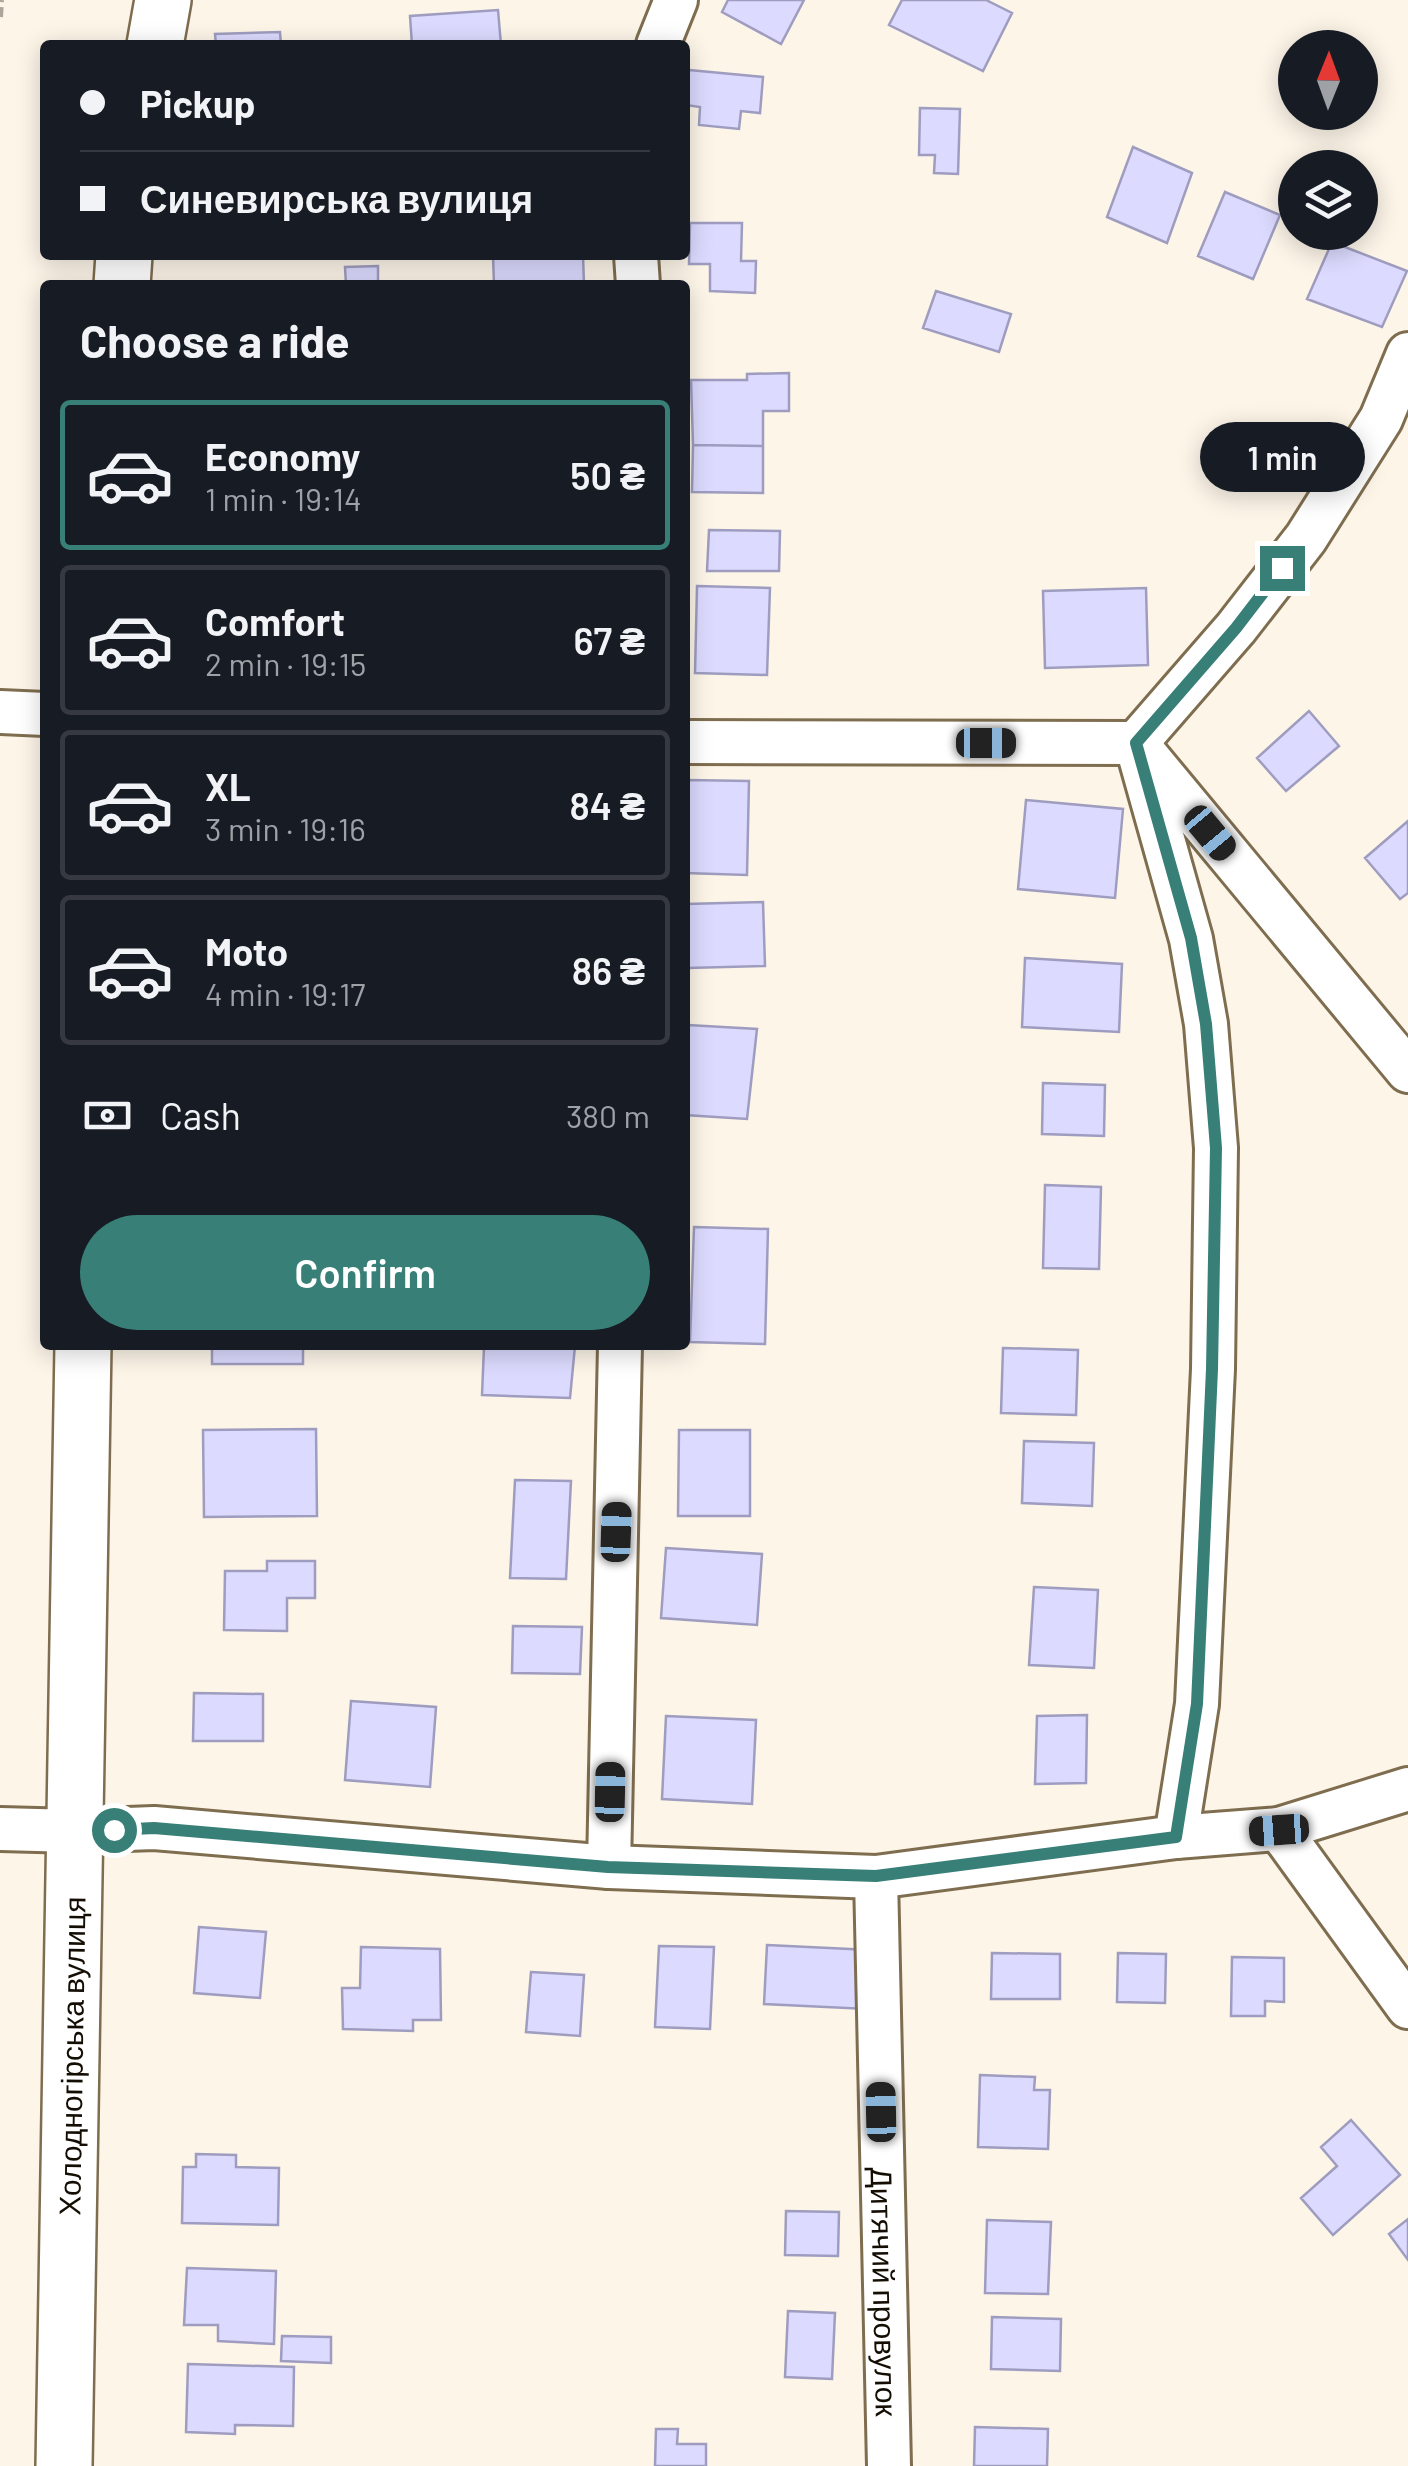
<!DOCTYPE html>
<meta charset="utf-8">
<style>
body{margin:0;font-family:Barlow,sans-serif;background:#242831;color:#f1f3f6;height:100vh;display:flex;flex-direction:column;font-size:38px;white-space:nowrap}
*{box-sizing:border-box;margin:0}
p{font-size:32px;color:#9ea1a6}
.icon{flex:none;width:55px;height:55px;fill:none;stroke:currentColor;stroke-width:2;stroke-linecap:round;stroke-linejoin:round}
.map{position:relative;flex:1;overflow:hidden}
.details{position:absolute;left:40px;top:280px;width:650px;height:1070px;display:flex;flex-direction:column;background:#171b24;border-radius:10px;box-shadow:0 5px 25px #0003}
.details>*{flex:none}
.banner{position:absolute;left:40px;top:40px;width:650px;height:220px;border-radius:10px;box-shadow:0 5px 25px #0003;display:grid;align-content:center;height:220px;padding:0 40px;background:#171b24}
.needle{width:65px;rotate:1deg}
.tools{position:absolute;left:1278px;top:30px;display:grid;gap:20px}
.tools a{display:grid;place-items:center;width:100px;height:100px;border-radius:50%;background:#171b24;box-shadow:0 5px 25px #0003;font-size:50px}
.end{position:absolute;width:45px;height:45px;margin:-22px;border:12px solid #387f77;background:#fff;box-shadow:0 0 0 5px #fff}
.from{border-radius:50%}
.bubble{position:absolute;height:70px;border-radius:35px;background:#171b24;box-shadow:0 5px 25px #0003;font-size:32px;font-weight:600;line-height:70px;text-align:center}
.car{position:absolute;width:30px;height:60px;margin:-30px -15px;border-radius:12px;box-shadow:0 0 8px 2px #0007;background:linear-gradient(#222 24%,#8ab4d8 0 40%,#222 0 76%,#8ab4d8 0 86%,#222 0)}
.banner b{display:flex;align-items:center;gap:35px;height:95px;font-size:38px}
.banner b+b{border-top:2px solid #363941}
.banner i{width:25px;height:25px;background:#f1f3f6}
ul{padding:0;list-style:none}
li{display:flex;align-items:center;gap:30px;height:150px;margin:0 20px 15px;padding:0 20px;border:5px solid #363941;border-radius:10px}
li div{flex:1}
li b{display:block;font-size:38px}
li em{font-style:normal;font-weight:600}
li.current{border-color:#387f77}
li>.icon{width:90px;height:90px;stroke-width:1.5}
h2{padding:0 40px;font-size:45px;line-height:120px}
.pay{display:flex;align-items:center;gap:25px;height:110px;padding:0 40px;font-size:38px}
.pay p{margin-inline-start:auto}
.action{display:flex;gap:20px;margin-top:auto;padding:20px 40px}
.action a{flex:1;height:115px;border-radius:60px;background:#387f77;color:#fff;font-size:40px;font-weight:600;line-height:115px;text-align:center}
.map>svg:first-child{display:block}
.building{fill:#dcdafe;stroke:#9f9dbf;stroke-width:2.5}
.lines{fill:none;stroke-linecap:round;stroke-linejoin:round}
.minor-casing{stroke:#7f6d4f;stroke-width:48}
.secondary-casing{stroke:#7f6d4f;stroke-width:60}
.path{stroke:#aca599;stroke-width:6;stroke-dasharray:10 5;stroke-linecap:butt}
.minor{stroke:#fff;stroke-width:42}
.secondary{stroke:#fff;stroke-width:55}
.route{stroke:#387f77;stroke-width:12}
.labels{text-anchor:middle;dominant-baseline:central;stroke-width:9;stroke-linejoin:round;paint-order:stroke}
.street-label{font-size:30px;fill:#140d03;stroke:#fff}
</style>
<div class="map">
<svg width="1408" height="2466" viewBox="0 0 1408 2466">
<rect width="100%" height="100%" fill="#fdf5e8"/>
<path class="building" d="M728,0H804L781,44L722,12Z
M902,0H986L1012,13L983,71L889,25Z
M498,10L501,45H412L410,16Z
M280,32L281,45H216L215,34Z
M689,70L763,77L760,113L741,111L739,129L699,125L700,107L686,105Z
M920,108L960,109L958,174L934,173L935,155H919Z
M1133,147L1192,173L1167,243L1107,217Z
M1225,192L1280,215L1253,279L1198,256Z
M690,223H742L741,261H756L755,293L710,291V264H689Z
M1332,242L1407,271L1382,327L1307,299Z
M493,255H583L584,285H494Z
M378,266V285H346L345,267Z
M936,291L1011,314L999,352L923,328Z
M789,373V411H763V446L693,445L691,380H747V374Z
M693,445L763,446V493L692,492Z
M709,530L780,531L779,571H707Z
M697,586L770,588L767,675L695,673Z
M1146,588L1148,665L1045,668L1043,591Z
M1309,711L1339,746L1286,791L1257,758Z
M687,780L749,781L747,875L685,873Z
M1026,800L1123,809L1115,898L1018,889Z
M1408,821V893L1400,899L1365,858Z
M763,902L765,966L688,968L686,904Z
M1025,958L1122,964L1119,1032L1022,1027Z
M688,1025L757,1029L747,1119L685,1115V1058Z
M1043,1083L1105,1085L1104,1136L1042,1134Z
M1045,1185L1101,1187L1099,1269L1043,1268Z
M694,1227L768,1229L765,1344L690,1342Z
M212,1345H303V1364H212Z
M498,1345L575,1346L570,1398L482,1395L484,1347H498Z
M1003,1348L1078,1350L1076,1415L1001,1413Z
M316,1429L317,1516L204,1517L203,1430Z
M679,1430H750V1516H678Z
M1024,1441L1094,1443L1092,1506L1022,1503Z
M515,1480L571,1481L566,1579L510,1578Z
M666,1548L762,1554L757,1625L661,1618Z
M267,1561H315V1598H287V1631L224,1630L225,1571H267Z
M1034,1587L1098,1590L1094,1668L1029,1665Z
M513,1626L582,1627L580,1674L512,1673Z
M194,1693L263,1694V1741H193Z
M351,1701L436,1707L430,1787L345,1780Z
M1087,1715L1086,1783L1035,1784L1037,1716Z
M666,1716L756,1720L752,1804L662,1799Z
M199,1927L266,1932L260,1998L194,1993Z
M767,1945L870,1950L867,2009L764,2004Z
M659,1946L714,1947L710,2029L655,2027Z
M361,1947L440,1949L441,2020H413V2031L343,2029L342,1988H360Z
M992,1953L1060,1954V1999H991Z
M1118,1953L1166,1954L1165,2003L1117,2002Z
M1232,1957L1284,1958V2002L1265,2001V2016H1231Z
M531,1972L584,1975L580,2036L526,2032Z
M980,2075L1035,2077L1034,2090H1050L1048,2149L978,2147Z
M1351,2120L1400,2175L1333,2235L1301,2198L1337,2166L1321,2147Z
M196,2154L236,2155V2167L279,2168L278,2225L182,2223L183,2167H196Z
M786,2211L839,2212L838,2256L785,2255Z
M1408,2219V2260L1389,2234Z
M987,2220L1051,2222L1048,2294L985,2293Z
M187,2268L276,2271L274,2344L218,2341V2325H184Z
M788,2311L835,2313L832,2379L785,2377Z
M992,2317L1061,2319L1060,2371L991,2369Z
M282,2336L331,2337V2363L281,2361Z
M188,2364L294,2367L293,2426L235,2425V2434L186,2432Z
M975,2427L1048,2429L1047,2466H974Z
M656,2429H678L677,2444H706V2466H655Z"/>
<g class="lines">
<g class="minor-casing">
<g id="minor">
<path d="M658,45L676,0"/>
<path d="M636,255L638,285"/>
<path d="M0,712L45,714"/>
<path d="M685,742L1136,743L1408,1071"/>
<path d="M0,1829L74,1831L154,1828L609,1867L876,1877L1176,1837L1279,1829L1408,1789"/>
<path d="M1279,1829L1408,2007"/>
<path d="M1176,1837L1197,1704L1213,1369L1216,1148L1206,1024L1191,939L1136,743L1236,628L1306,538L1381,419L1408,354"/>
<path d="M609,1867L620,1345"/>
<path id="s1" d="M876,1877L889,2466"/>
</g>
</g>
<g class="secondary-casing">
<g id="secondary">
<path d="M155,45L163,0"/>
<path d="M122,285L124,255"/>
<path id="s2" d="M64,2466L83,1345"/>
</g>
</g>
<path class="path" d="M0,17L1,0"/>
<use href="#minor" class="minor"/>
<use href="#secondary" class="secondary"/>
</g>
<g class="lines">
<path class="route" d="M114,1830L154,1828L608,1867L876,1876L1176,1837L1197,1704L1212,1369L1216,1148L1206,1024L1191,938L1136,743L1236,628L1282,568"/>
</g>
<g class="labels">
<g class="street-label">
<text stroke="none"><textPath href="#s2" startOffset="410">Холодногірська вулиця</textPath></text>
<text stroke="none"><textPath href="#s1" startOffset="415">Дитячий провулок</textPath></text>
</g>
</g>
</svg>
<div class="tools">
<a><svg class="needle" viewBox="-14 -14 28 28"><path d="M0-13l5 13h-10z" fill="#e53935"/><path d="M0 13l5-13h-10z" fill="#9ea1a6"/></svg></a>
<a><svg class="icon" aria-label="layers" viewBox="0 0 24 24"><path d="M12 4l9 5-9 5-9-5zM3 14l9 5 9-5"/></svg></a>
</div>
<i class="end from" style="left:114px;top:1830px"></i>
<i class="end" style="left:1282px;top:568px"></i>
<div class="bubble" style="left:1200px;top:422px;width:165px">1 min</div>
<i class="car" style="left:986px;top:743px;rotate:90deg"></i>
<i class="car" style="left:1210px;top:833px;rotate:140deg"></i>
<i class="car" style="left:616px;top:1532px;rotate:2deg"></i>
<i class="car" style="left:610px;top:1792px;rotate:1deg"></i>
<i class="car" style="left:1279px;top:1830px;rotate:266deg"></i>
<i class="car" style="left:881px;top:2112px;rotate:359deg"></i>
<div class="banner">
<b><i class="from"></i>Pickup</b>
<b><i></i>Синевирська вулиця</b>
</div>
<section class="details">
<h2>Choose a ride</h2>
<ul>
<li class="current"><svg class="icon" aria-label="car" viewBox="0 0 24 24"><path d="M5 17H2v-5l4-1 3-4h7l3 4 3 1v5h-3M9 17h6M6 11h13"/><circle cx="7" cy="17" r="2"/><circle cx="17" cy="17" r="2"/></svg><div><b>Economy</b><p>1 min · 19:14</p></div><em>50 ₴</em></li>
<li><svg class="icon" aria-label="car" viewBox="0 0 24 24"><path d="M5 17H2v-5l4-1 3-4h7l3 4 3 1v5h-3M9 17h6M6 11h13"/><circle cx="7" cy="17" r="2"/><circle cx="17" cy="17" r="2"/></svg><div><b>Comfort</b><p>2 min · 19:15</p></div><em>67 ₴</em></li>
<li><svg class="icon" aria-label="car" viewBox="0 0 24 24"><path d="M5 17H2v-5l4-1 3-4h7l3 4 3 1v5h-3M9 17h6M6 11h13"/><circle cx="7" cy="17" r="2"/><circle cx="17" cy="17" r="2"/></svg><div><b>XL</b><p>3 min · 19:16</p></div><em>84 ₴</em></li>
<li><svg class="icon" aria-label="car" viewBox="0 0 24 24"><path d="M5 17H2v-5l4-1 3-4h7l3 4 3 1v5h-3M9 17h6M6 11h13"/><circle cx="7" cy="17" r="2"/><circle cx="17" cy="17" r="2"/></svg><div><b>Moto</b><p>4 min · 19:17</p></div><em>86 ₴</em></li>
</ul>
<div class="pay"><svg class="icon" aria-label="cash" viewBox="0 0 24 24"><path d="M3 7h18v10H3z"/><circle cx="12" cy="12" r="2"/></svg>Cash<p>380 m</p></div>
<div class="action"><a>Confirm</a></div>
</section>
</div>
